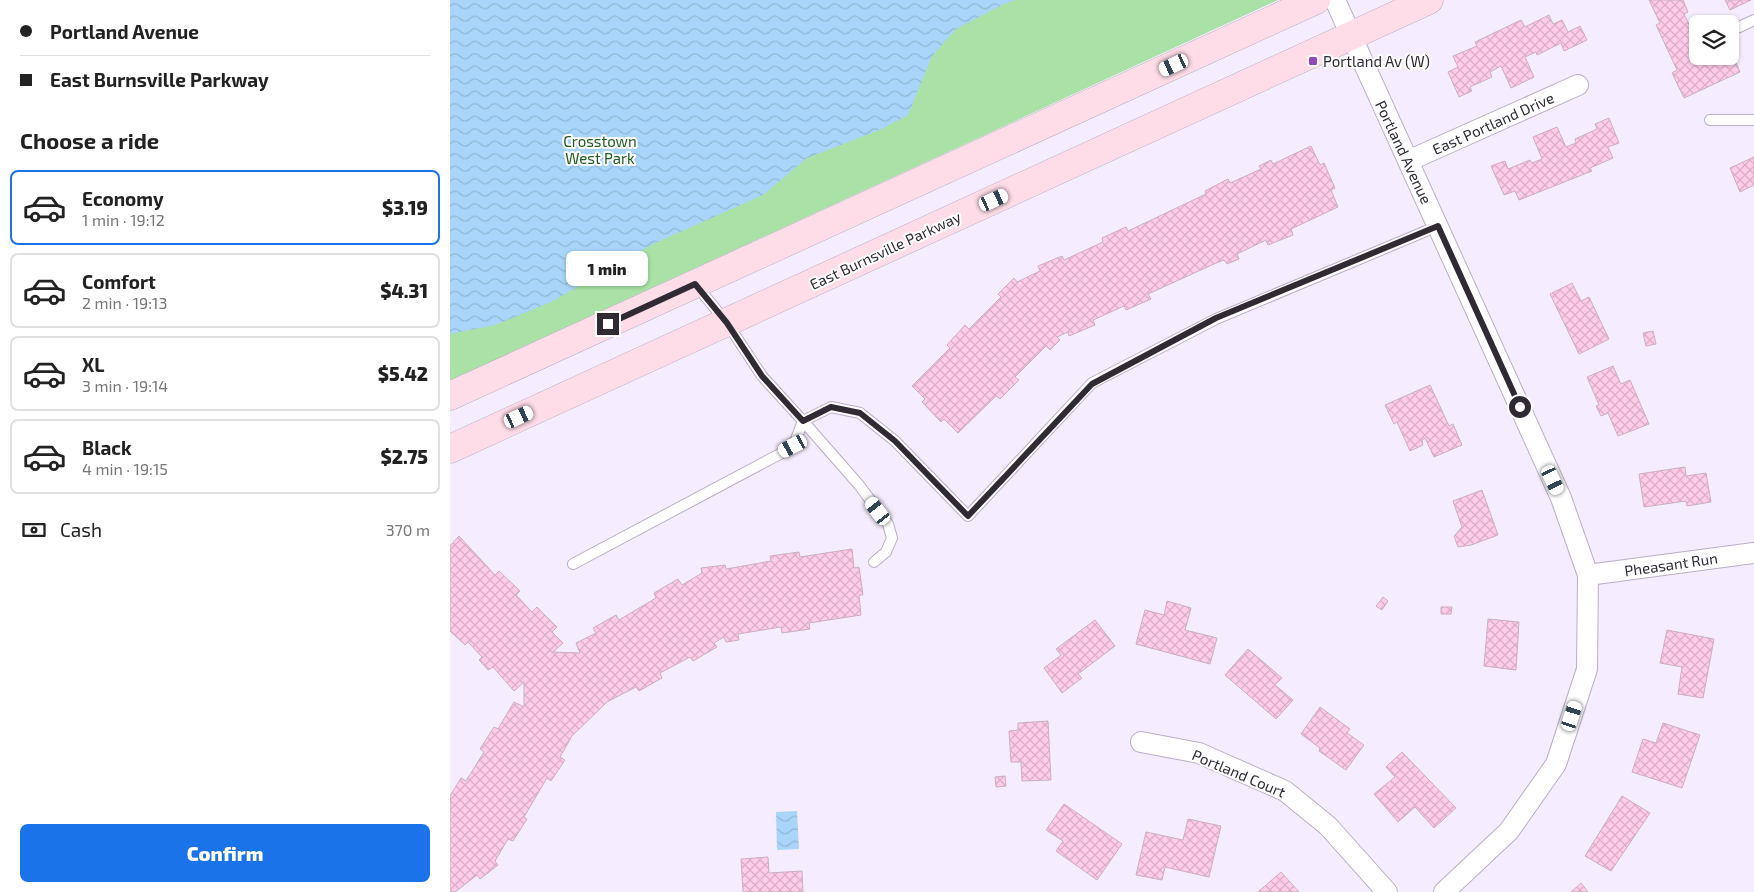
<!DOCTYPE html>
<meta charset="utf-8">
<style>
body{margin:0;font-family:"Exo 2",sans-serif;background:#f6f6f6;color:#222;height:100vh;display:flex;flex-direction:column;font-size:19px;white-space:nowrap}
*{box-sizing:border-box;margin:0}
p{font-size:16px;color:#767676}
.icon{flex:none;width:28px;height:28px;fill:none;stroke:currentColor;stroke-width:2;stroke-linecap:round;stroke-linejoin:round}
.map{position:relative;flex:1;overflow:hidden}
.details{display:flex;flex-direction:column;background:#fff;width:450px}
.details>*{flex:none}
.top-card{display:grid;align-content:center;height:110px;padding:0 20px;background:#fff}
.controls{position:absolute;left:1239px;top:15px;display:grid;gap:10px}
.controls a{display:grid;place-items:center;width:50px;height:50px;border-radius:8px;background:#fff;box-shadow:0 1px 4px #0004;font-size:25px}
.end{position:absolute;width:22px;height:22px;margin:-11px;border:6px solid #2f2a34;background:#fff;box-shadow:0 0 0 2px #fff}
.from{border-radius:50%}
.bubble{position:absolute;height:35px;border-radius:8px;background:#fff;box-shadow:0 1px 4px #0004;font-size:16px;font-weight:800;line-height:35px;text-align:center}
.car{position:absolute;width:15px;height:30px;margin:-15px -8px;border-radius:6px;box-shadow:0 0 4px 1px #0007;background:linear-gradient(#fff 24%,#345 0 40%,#fff 0 76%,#345 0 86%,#fff 0)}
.top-card b{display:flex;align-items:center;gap:18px;height:48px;font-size:19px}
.top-card b+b{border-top:1px solid #e0e0e0}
.top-card i{width:12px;height:12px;background:#222}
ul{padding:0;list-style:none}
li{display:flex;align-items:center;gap:15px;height:75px;margin:0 10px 8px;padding:0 10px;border:2px solid #e0e0e0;border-radius:8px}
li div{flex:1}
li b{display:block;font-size:19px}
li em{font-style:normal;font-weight:800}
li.current{border-color:#1a73e8}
li>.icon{width:45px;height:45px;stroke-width:1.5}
h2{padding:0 20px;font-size:22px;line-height:60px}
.pay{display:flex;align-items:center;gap:12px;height:55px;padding:0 20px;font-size:19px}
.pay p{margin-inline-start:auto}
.button{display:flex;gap:10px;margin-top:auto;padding:10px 20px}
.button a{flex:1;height:58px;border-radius:8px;background:#1a73e8;color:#fff;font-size:20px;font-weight:800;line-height:58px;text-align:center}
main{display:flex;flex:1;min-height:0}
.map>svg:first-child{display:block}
.park{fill:#a9e1a6}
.water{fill:url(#water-waves)}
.building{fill:url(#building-cross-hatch);stroke:#cbafbf}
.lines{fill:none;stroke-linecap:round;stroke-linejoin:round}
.lane-casing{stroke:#baaec7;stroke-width:12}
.street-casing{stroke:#baaec7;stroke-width:22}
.secondary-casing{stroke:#baaec7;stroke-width:29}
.lane{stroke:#fff;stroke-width:10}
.street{stroke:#fff;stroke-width:20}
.secondary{stroke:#ffdde8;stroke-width:28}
.route{stroke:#2f2a34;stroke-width:6}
.poi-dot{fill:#8f49bc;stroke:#fff;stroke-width:2}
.labels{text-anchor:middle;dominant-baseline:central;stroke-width:4;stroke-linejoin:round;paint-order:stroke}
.poi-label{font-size:15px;fill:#2f2a34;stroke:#fff;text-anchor:start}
.street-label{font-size:15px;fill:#2f2a34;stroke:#fff}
.park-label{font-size:15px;fill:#1c5c1c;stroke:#fff}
</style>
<main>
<section class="details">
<div class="top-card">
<b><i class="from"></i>Portland Avenue</b>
<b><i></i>East Burnsville Parkway</b>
</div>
<h2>Choose a ride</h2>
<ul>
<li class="current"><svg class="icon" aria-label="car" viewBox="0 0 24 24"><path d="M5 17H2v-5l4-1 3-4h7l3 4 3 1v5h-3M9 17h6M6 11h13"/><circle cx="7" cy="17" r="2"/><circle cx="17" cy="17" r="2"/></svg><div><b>Economy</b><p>1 min · 19:12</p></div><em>$3.19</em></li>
<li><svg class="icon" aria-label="car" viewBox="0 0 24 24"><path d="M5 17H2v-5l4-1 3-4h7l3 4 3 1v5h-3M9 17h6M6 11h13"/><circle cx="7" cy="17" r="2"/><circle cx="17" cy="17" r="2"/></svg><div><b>Comfort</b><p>2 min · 19:13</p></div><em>$4.31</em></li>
<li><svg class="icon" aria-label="car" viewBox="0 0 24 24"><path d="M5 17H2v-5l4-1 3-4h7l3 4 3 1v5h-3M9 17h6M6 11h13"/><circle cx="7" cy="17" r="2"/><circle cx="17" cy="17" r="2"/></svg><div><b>XL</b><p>3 min · 19:14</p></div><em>$5.42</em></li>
<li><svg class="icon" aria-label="car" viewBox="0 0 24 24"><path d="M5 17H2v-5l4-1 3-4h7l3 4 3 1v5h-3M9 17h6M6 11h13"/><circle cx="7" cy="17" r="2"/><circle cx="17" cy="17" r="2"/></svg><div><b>Black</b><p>4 min · 19:15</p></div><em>$2.75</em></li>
</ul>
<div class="pay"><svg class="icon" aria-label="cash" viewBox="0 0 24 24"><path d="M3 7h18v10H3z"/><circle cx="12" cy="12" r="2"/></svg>Cash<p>370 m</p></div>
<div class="button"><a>Confirm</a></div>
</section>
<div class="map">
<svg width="1304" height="892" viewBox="0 0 1304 892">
<defs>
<pattern id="water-waves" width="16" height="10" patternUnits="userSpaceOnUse" patternTransform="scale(1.25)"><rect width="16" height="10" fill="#a8d5f9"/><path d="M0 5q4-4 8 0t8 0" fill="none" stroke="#91b7d6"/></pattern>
<pattern id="building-cross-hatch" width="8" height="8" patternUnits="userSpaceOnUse" patternTransform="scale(1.25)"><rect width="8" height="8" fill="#ffcbe9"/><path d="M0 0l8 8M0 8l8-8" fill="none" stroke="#dbaec8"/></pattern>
</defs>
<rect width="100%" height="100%" fill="#f5edfd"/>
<path class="park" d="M0,0H828L0,381Z"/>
<path class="water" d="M0,0H566L554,4L506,29L482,56L458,115L432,129L357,158L313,195L203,244L101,302L45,325L0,334Z
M347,811L349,849L327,850L326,812Z"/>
<path class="building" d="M1199,0H1233L1238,12L1234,14L1248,43V56H1254L1255,59L1260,56H1270L1274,65L1285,60L1290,72L1234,98L1222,73L1227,70L1206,25L1210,23Z
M1275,0H1301L1280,10Z
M1099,15L1103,24L1112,20L1118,32L1130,26L1137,40L1114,51L1111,43L1087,55L1086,52L1075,57L1084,77L1061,88L1051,66L1040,72L1042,77L1020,87L1022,91L1009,97L998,72L1008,67L1003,56L1027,46L1025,42L1071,20L1075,27Z
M1159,118L1169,143L1158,147L1163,158L1140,168L1142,171L1069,200L1065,191L1054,195L1041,166L1055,161L1058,169L1080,160L1082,163L1092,159L1083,137L1107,127L1116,147L1126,143L1125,139L1147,129L1145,124Z
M861,146L870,165L874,163L885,188L881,190L888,207L841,229L843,235L818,245L816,240L787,254L789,259L777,264L774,260L764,264L698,294L701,299L676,310L674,306L643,320L645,325L619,336L618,332L607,337L610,340L600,350L596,346L565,377L569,380L550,399L546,396L508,433L494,419L491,422L472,402L475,399L462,386L500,348L497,345L515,325L519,329L551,297L548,294L564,278L567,282L590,271L588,266L612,256L614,260L653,242L652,238L676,227L678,231L756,194L755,191L778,179L780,183L811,169L809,166L821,160L823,164Z
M1304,157V185L1290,192L1280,168Z
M1122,283L1131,301L1139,297L1159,339L1129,354L1100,294Z
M1203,331L1206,344L1196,346L1193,333Z
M1163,366L1171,384L1180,380L1199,424L1168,436L1158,413L1151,416L1146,406L1149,405L1137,377Z
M980,385L999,426L1003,424L1012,445L984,457L975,438L972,440L973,445L960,451L947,422L944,424L935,405Z
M1235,467L1236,476L1256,473L1261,502L1237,506L1236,501L1194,507L1189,474Z
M1032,490L1048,535L1021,545L1008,547L1004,536L1012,527L1003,501Z
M9,536L45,575L49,571L70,591L66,595L82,612L87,607L107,627L102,632L113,643L103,652L130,653L126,643L146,633L143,628L166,615L169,620L206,598L204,593L228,579L232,585L252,573L251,568L275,565L276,569L321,561L320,556L349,552L350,557L402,549L404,568L409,567L413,595H409L411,615L359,623L360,629L332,633L331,627L288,634L289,640L276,642L274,637L264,643L267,647L243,661L240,657L210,673L212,678L189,691L186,687L157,702L122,736L110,757L115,760L101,781L97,778L74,817L77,819L63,841L58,839L45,861L48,865L30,879L27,875L5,892H0V807L1,805L0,796L11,778L16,781L34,752L30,749L44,727L48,729L64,702L74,707V682L64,691L43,667L38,670L29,660L32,657L18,642L15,645L0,631V546Z
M933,597L938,601L932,610L926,606Z
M717,601L741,608L735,630L767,638L760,664L686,644L695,610L714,615Z
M991,607H1002L1001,614H991Z
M1038,619L1069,622L1066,670L1034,666Z
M645,620L665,646L628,674L632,678L612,693L594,668L611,655L606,649Z
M1217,630L1264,639L1253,698L1228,694L1232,667L1210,663Z
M798,649L832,678L825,685L843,700L826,719L775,675Z
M870,707L900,729L897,733L914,745L896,770L869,751L870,748L851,734Z
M598,721L601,780L572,781L571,762H561L559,731L568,730V723Z
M1213,723L1250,735L1232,788L1182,772L1193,739L1206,743Z
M952,752L1006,808L984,828L965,807L948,822L924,794L945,777L936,767Z
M555,776L556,786L546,787L545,777Z
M1172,796L1200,813L1161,871L1135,856Z
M614,804L672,844L647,880L606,851L613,841L596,830Z
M738,819L771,826L759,877L715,867L712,880L686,875L696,832L733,840Z
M318,857L319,873L352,871L353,892H293L291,859Z
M831,872L849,892H808Z
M1131,883L1138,892H1121Z"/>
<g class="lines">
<g class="lane-casing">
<path id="lane" d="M1285,29L1304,20
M1260,120H1304
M246,285L277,323L312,376L353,421L381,407L410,413L445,441L518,516L642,383L766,319L988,226
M123,564L343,447L353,421L409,485L438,524L442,538L436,552L424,562"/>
</g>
<g class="street-casing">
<path id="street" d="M885,0L1111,498L1138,575L1137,669L1106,764L1059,831L994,892
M958,161L1128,85
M1138,575L1304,553
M691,742L749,753L835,791L878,826L937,892"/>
</g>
<g class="secondary-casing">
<path id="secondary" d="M0,396L866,0
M0,449L979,0"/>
</g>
<use href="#lane" class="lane"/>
<use href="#street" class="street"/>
<use href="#secondary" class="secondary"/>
</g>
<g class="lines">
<path class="route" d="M158,324L245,284L277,323L312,376L353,421L381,407L410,413L445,441L518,516L642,384L766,318L988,226L1070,407"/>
</g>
<rect class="poi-dot" x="858" y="56" width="10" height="10" rx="2.5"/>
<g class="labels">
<g class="poi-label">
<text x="873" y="61">Portland Av (W)</text>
</g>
<g class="street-label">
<text transform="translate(1043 123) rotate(-24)">East Portland Drive</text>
<text transform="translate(954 152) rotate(65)">Portland Avenue</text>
<text transform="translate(435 250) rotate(-25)">East Burnsville Parkway</text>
<text transform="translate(1221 564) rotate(-8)">Pheasant Run</text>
<text transform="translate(789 773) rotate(23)">Portland Court</text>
</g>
<g class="park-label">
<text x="150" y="141">Crosstown<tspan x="150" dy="17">West Park</tspan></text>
</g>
</g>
</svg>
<div class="controls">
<a><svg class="icon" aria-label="layers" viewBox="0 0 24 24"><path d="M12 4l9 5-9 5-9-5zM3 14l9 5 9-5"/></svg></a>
</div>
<i class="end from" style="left:1070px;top:407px"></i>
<i class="end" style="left:158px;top:324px"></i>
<div class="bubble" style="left:116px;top:251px;width:82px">1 min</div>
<i class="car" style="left:724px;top:65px;rotate:245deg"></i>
<i class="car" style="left:544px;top:200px;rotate:65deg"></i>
<i class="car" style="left:69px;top:417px;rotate:65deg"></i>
<i class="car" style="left:343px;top:446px;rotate:242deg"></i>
<i class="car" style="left:1103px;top:480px;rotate:155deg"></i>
<i class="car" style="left:428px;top:511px;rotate:323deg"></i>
<i class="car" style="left:1122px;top:716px;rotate:18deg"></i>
</div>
</main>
